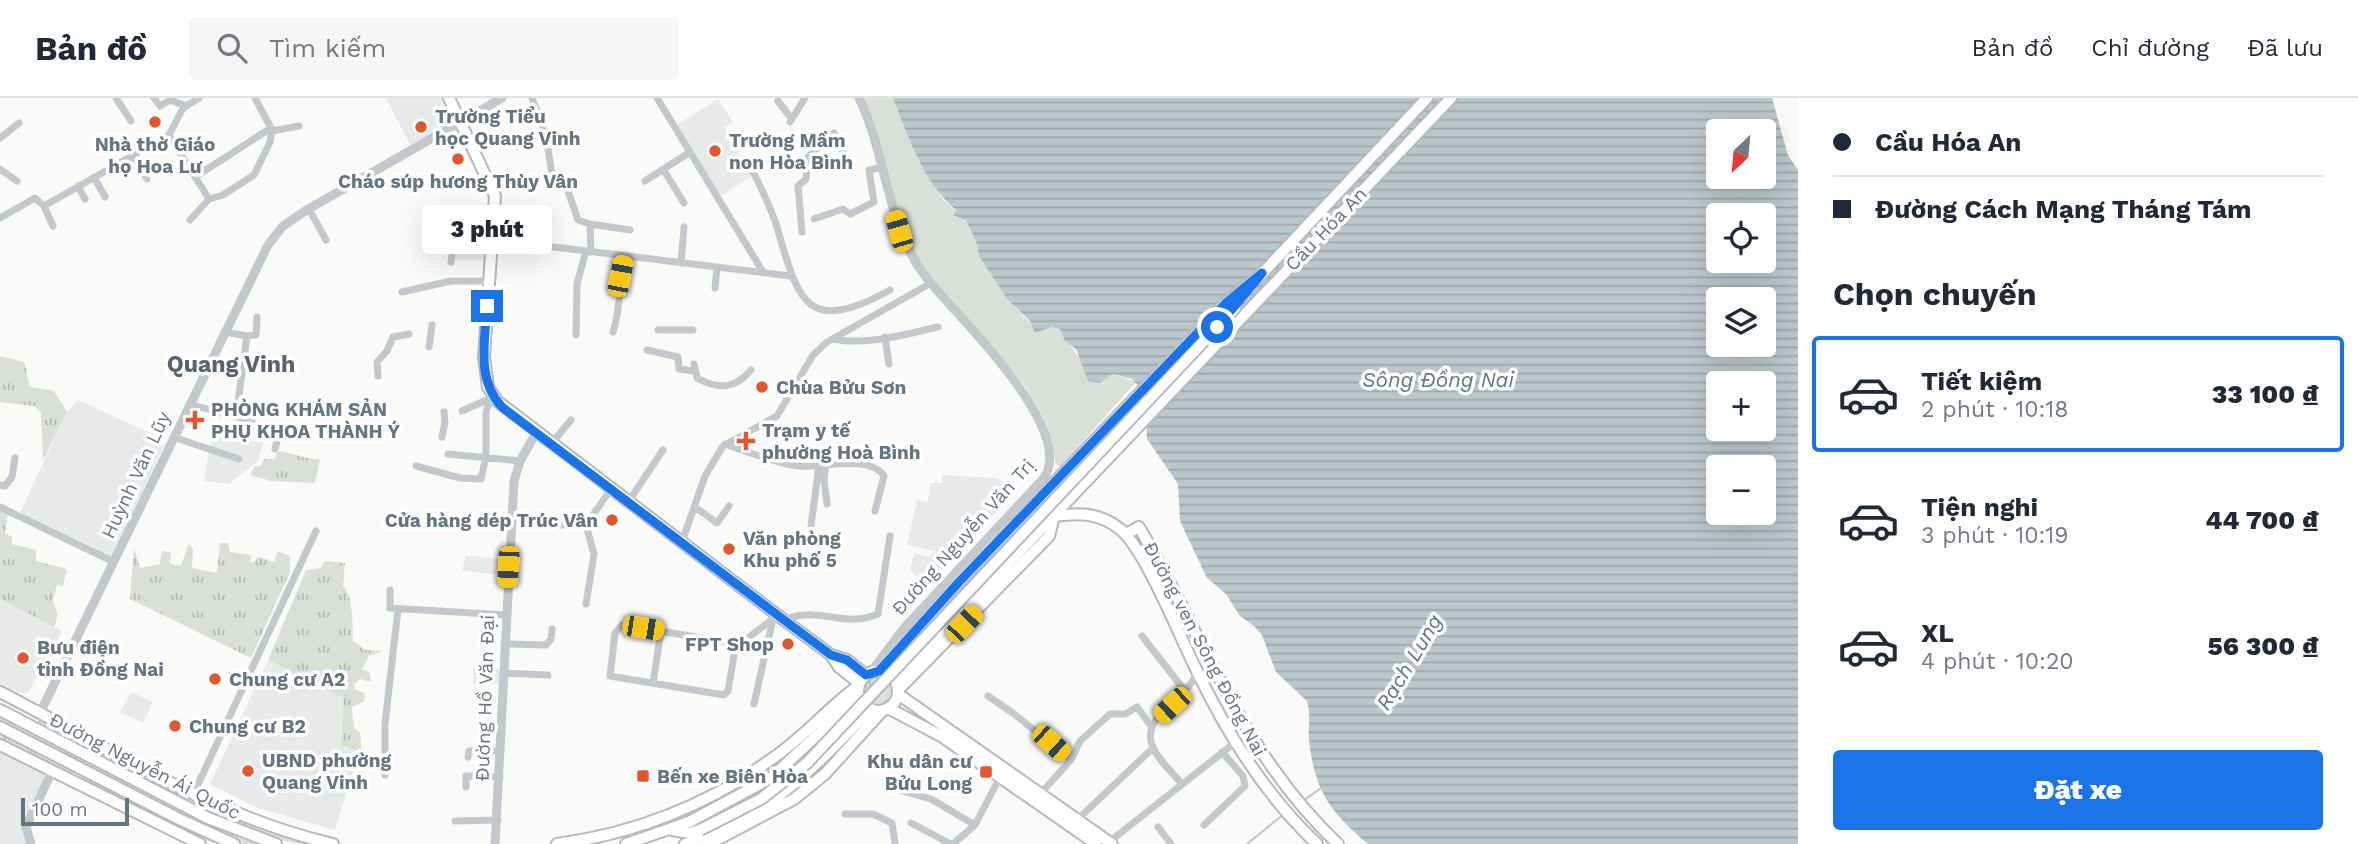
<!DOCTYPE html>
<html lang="vi">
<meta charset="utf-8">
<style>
body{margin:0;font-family:"Work Sans",sans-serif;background:#f6f6f7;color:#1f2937;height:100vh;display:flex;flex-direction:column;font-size:26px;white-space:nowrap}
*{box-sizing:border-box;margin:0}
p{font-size:23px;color:#747a83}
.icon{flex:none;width:38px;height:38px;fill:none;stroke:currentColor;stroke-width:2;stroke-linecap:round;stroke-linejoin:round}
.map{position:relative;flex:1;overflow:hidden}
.sheet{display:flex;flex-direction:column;background:#fff;width:560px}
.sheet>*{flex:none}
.banner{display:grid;align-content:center;height:154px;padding:0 35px;background:#fff}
.needle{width:46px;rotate:206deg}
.tools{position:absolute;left:1706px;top:21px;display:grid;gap:14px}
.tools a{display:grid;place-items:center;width:70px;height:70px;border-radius:7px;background:#fff;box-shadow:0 7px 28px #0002;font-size:35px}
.scale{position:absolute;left:21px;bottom:18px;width:108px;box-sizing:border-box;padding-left:7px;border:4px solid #657683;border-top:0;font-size:19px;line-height:24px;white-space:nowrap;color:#657683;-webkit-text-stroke:5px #fff;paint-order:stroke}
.end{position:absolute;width:32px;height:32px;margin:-16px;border:9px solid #1a73e8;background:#fff;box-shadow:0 0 0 4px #fff}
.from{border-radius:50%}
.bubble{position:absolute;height:49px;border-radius:7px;background:#fff;box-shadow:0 7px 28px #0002;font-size:23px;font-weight:800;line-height:49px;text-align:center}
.car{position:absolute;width:21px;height:42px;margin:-21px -10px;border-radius:9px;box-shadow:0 0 5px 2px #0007;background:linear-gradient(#f5c518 24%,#345 0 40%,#f5c518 0 76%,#345 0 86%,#f5c518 0)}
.banner b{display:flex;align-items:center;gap:24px;height:66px;font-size:26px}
.banner b+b{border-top:2px solid #e0e1e3}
.banner i{width:18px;height:18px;background:#1f2937}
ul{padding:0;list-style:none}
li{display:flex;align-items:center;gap:21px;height:116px;margin:0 14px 10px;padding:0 21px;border:4px solid transparent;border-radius:7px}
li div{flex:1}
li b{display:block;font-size:26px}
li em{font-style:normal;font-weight:800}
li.active{border-color:#1a73e8}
li>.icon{width:63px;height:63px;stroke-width:1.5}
h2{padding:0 35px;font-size:32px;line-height:84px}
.primary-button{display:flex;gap:14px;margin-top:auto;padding:14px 35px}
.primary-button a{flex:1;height:80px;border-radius:7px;background:#1a73e8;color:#fff;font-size:28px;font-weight:800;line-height:80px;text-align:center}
header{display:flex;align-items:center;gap:42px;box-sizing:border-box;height:98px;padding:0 35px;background:#fff;border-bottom:2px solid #e0e1e3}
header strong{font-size:33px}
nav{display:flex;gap:38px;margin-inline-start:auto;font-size:24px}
.search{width:490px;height:63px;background:#f6f6f7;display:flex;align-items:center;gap:18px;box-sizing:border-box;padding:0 24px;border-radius:7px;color:#747a83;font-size:26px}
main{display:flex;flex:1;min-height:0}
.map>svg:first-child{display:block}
.built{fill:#e8e9e9}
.grass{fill:url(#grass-tufts)}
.park{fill:#dadfd7}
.water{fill:url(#water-rules);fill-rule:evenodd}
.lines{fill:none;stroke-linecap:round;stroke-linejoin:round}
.stream{stroke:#bbc7cb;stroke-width:2}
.secondary-casing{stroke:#b3babf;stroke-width:14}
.primary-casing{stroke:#b5babe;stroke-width:14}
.minor{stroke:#c3c8cc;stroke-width:7}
.tertiary{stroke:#c3c8cc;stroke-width:9}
.secondary{stroke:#fff;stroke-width:10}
.primary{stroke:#fff;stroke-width:10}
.primary-bridge-casing{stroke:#b5babe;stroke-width:14;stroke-linecap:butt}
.primary-bridge{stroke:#fff;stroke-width:10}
.route{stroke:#1a73e8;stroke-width:9}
.poi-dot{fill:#e4572e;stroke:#fff;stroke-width:2.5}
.labels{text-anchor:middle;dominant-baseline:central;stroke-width:7;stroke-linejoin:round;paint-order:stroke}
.poi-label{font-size:19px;font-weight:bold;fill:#657683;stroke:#fff;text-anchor:start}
.street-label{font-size:19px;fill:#657683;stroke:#fff}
.water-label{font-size:21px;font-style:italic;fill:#60757c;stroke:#fff}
.quarter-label{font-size:23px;font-weight:bold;fill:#57646e;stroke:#fff}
</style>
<header>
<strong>Bản đồ</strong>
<div class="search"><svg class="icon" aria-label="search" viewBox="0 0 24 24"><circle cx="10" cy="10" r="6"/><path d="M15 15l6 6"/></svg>Tìm kiếm</div>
<nav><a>Bản đồ</a><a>Chỉ đường</a><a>Đã lưu</a></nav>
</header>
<main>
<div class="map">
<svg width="1798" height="746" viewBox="0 0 1798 746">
<defs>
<pattern id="grass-tufts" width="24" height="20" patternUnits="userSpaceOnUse" patternTransform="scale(1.75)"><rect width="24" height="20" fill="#dadfd7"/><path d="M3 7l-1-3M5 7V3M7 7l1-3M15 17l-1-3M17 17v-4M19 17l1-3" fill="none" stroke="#b4b9b4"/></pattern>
<pattern id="water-rules" width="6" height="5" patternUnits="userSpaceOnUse" patternTransform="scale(1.75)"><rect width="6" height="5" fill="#bbc7cb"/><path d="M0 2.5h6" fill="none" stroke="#9ca6aa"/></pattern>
</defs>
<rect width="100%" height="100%" fill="#fafaf8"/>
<path class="built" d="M386,0H444L455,22L410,47Z
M718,1L733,24L724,29L752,78L720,98L677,27Z
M456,140L488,142L485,162H454Z
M78,302L153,336L164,347L111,460L20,415L67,314Z
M212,335L263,345L258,363L229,386L204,383Z
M942,377L997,380L1015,394L926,490L910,471L914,455L929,459L935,453L907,447L917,402L928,404L930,385H942Z
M466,457L504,462L503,477L462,473Z
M0,501L62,533L28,595H18L0,586Z
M268,562L345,600L341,647L359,653L335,732L258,710L210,686Z
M473,570L499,571V586L473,585Z
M131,594L153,604L143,625L120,614Z
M0,651L46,674L22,729L26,746H0Z"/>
<path class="grass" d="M0,258L24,264L30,289L54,293L67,314L43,362L41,314L34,308L0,304Z
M281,353L311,361H320L315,385L271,383L250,377L255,368H261L264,361H275L277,354Z
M0,412L8,415L5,435L12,439V446L36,452V463L67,471L63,488L57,487L53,502C56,513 60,516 54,529L0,501Z
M189,445L193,452L192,470L217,475L220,445H228L230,454L251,457L250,464H255L257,459L275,464L277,453L290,458V474L251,560L130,501L134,450L140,470L160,466L162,453L171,454L170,466L181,468Z
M325,463L345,465L343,488C354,499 352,528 353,543L366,552L383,553L369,558L362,571L370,575L371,584L360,581L355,585L354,591L364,595L365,599L363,604L352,609L354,630L360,635L362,660H357L359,653L341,647L344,600L268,562L306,472L321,470Z
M862 593a16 16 0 1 1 32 0a16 16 0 1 1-32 0Z
M835,614L768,676L688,720L683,717Z
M0,617L207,725L261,746H244L205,729L0,624Z
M40,619L111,658L108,664L37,626Z
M0,633L223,746L202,742L0,642Z
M121,663C183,696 245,730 315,746C245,746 178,700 118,669Z"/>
<path class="park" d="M863,0H893L918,61L942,100L966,123L977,146L979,158L1007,201L1032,227L1058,229C1070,248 1084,266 1099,284L1113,276L1136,284L1060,369L1055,365C1053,293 963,225 924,170C888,120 890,54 863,0Z"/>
<path class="water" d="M893,0H1772L1788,57L1798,72V746H1368C1330,714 1314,692 1309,641C1308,628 1311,616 1307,603L1276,574L1262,537L1254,528L1240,518L1226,496L1207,480L1180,423L1178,386L1147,341L1146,311L1140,290L1132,281L1113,276L1099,285L1088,283L1076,251L1065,243L1060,231L1052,229L1035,235L1030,223L1007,201L979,158L977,146L966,122L953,117L956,112C923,84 909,40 893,0ZM1718,33H1764V79H1718ZM1718,117H1764V163H1718ZM1718,201H1764V247H1718ZM1718,285H1764V331H1718ZM1718,369H1764V415H1718Z"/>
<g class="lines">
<path class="stream" d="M1303,703L1321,690
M1247,746L1284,716"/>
<g class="secondary-casing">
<path id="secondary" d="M449,0L495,98L484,259L488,289L497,303L784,522L831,557L847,562L866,577
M1054,418C1079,415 1099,414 1120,431C1145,451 1180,539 1196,571C1227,636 1265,697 1317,746
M1126,436L1139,429C1204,539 1242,656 1338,746
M831,557L839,569L859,585"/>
</g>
<g class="primary-casing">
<path id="primary" d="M1258,180L1427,0
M879,573L959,484L1226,205L1262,175
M858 593a20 20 0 1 1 40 0a20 20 0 1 1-40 0Z
M896,583L1451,0
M898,592L1049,438L1054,418
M0,594C109,650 212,718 333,746
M898,596L1112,746
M888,610L941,638L1096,746
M0,612L208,720L276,746
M0,629L179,721L234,746
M0,647L200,746
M672,732L690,735L700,732
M557,746C634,736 710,706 773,660C804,639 828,610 858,588
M626,746L689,724L771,680L859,598
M685,746C762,726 818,665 871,611
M709,746L794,701L825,676L883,612"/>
</g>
<path class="minor" d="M116,0L131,23
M154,0L160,8L170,2L186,8
M532,0L546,38L554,89
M657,0L763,174
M778,3L791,20
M790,24L805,0
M272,33L299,28
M832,36L847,60
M169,37L183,10L199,0
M0,40L19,25
M133,57L147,81
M747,62C758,83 768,103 776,126C798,199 803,240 890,192
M0,71L17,83
M663,71L684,105
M94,79L105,99
M195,79L271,30
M645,83L690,54
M566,87L578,122L590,126L591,154
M78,88L85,101
M44,108L53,128
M309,111L326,142
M0,120L35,100L44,108L169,37L209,101L223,97L254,77L270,44L272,32L255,0
M814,121L843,111L850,116L874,104L869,72L883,69
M190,122L209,101
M590,126L630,132
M802,134L798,88L806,81L808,59L834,35
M493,136L546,148L790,178
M451,164L455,130
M681,165L684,129
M715,190L717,170
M402,194L451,183H488
M658,232H693
M613,234C622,208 618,184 624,158
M576,237L577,186L586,153
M247,238L256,237L257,219
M885,239L889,266
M833,241C866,248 906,236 938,229
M429,249L432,227
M647,252L678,259L679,271L694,273
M694,266L697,280C719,292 735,291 751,272
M378,278L377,264L387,253L393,239L409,236
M189,306L236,319L247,238L224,234
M462,313L489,301
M236,319L252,322L254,306
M173,339L239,361
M442,339L445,324L444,314
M551,346L571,322
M725,346C742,352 782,367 799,368C821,370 870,356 884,378L875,413
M275,351L281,327
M448,356L520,363
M826,366L824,382L827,406
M416,368L460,380L481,381L486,359V315L491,295
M0,387L5,388L12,379L15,360
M629,403L663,352
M0,409L114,464
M695,409L717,425L729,408
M552,427H586
M811,428L819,367
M682,444L705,378L723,348L777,318L813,257L827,244L931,185
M390,492V510L505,517
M586,506L594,456L586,427L611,391
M784,522C819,507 843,531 878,516L890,438
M1142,538L1185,593
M736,545L728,593L724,597L610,578L615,535L622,527L740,546L778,517
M504,546L546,547L551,541L552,531
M503,575L548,577
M653,585L661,533
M988,598L1013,615L1071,662
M754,606L773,521
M468,659L469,653H501
M385,677V626L398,511
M1182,686C1172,674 1157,661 1152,647C1140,617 1192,600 1197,572
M466,689V678L500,679
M902,693L931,701L975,727
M1040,696L1071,662L1080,643L1110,616H1125L1137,609L1151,628
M193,697L316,433
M845,716H873L892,725L895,746
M1077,722L1153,650
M455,723L498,722
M911,725L951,746
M1204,727L1245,688L1243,678L1222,654
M1158,729L1171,746
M1109,744L1232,647L1234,641
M953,746L975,727L1000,679"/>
<path class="tertiary" d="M859,0C888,60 886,131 929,183C959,220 1079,333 1043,381L905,529L871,574
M40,615L268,147L283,128L305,113L502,0
M31,746L26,729L52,673
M495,746L514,383L520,363L536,335"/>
<use href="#secondary" class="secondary"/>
<use href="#primary" class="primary"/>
<g class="primary-bridge-casing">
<path id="primary-bridge" d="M700,732L761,701L807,665L1235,210"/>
</g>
<use href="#primary-bridge" class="primary-bridge"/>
</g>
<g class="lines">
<path class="route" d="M487,208C485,243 476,282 502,309L784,522L831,557L847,562L866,577L879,573L959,484L1226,205L1262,175L1217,229"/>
</g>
<g class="poi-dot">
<circle cx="155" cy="24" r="7"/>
<circle cx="421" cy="29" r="7"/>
<circle cx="715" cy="53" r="7"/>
<circle cx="458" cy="61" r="7"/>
<circle cx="762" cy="289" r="7"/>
<path d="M191.5 311.5h7v7h7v7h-7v7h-7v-7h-7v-7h7z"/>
<path d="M742.5 332.5h7v7h7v7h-7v7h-7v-7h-7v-7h7z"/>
<circle cx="612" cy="422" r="7"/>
<circle cx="729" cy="451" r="7"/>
<circle cx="788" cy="546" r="7"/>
<circle cx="23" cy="560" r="7"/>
<circle cx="215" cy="581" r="7"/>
<circle cx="175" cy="628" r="7"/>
<circle cx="248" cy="673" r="7"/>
<rect x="979" y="667" width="14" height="14" rx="3.5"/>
<rect x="636" y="671" width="14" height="14" rx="3.5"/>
</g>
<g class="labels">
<g class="poi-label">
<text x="435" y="18">Trường Tiểu<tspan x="435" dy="22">học Quang Vinh</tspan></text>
<text x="729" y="42">Trường Mầm<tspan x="729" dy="22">non Hòa Bình</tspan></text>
<text x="155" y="46" text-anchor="middle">Nhà thờ Giáo<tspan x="155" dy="22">họ Hoa Lư</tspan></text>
<text x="458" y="83" text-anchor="middle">Cháo súp hương Thùy Vân</text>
<text x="776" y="289">Chùa Bửu Sơn</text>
<text x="211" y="311">PHÒNG KHÁM SẢN<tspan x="211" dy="22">PHỤ KHOA THÀNH Ý</tspan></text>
<text x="762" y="332">Trạm y tế<tspan x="762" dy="22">phường Hoà Bình</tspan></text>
<text x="598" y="422" text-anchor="end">Cửa hàng dép Trúc Vân</text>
<text x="743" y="440">Văn phòng<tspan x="743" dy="22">Khu phố 5</tspan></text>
<text x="774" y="546" text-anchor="end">FPT Shop</text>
<text x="37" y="549">Bưu điện<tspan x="37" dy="22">tỉnh Đồng Nai</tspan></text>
<text x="229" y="581">Chung cư A2</text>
<text x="189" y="628">Chung cư B2</text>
<text x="262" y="662">UBND phường<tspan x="262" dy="22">Quang Vinh</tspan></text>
<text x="972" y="663" text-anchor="end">Khu dân cư<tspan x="972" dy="22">Bửu Long</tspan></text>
<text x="657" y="678">Bến xe Biên Hòa</text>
</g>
<g class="street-label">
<text transform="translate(1326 131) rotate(-46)">Cầu Hóa An</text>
<text transform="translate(136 377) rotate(-65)">Huỳnh Văn Lũy</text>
<text transform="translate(963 439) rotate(-48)">Đường Nguyễn Văn Trị</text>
<text transform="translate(1205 551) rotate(62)">Đường ven Sông Đồng Nai</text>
<text transform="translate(485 600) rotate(-88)">Đường Hồ Văn Đại</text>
<text transform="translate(145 668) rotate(27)">Đường Nguyễn Ái Quốc</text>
</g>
<g class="water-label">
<text x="1438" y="281">Sông Đồng Nai</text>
<text transform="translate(1409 564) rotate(-59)">Rạch Lung</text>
</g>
<g class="quarter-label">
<text x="231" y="266">Quang Vinh</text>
</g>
</g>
</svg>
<div class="tools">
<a><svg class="needle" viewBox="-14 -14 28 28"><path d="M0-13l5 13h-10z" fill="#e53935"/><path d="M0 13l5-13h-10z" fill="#747a83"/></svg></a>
<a><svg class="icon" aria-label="locate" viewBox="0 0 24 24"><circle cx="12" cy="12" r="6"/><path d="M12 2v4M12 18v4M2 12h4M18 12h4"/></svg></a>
<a><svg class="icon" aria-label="layers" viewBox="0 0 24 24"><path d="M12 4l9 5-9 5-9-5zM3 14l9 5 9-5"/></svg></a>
<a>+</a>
<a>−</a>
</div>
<div class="scale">100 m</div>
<i class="end from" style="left:1217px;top:229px"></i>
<i class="end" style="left:487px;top:208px"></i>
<div class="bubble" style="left:422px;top:107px;width:130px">3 phút</div>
<i class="car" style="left:899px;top:133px;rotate:344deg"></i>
<i class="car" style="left:620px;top:178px;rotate:11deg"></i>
<i class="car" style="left:508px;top:469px;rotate:183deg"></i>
<i class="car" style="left:964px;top:526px;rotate:44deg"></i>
<i class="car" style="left:643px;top:530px;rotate:99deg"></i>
<i class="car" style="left:1172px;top:607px;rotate:227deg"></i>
<i class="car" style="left:1051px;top:645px;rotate:132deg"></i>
</div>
<section class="sheet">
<div class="banner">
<b><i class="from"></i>Cầu Hóa An</b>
<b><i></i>Đường Cách Mạng Tháng Tám</b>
</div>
<h2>Chọn chuyến</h2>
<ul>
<li class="active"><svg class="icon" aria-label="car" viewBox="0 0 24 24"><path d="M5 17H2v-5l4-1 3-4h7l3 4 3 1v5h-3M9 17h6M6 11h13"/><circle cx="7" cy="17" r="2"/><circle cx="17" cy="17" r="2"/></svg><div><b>Tiết kiệm</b><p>2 phút · 10:18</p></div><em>33 100 ₫</em></li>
<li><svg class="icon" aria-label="car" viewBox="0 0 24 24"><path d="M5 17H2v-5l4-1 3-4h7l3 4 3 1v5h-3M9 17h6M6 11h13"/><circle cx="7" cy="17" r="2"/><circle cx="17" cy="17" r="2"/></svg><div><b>Tiện nghi</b><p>3 phút · 10:19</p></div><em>44 700 ₫</em></li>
<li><svg class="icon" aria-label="car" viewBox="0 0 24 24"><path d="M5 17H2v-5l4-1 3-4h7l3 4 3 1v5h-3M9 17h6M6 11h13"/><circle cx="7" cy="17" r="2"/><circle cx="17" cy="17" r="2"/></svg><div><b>XL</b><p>4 phút · 10:20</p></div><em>56 300 ₫</em></li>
</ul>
<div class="primary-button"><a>Đặt xe</a></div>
</section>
</main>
